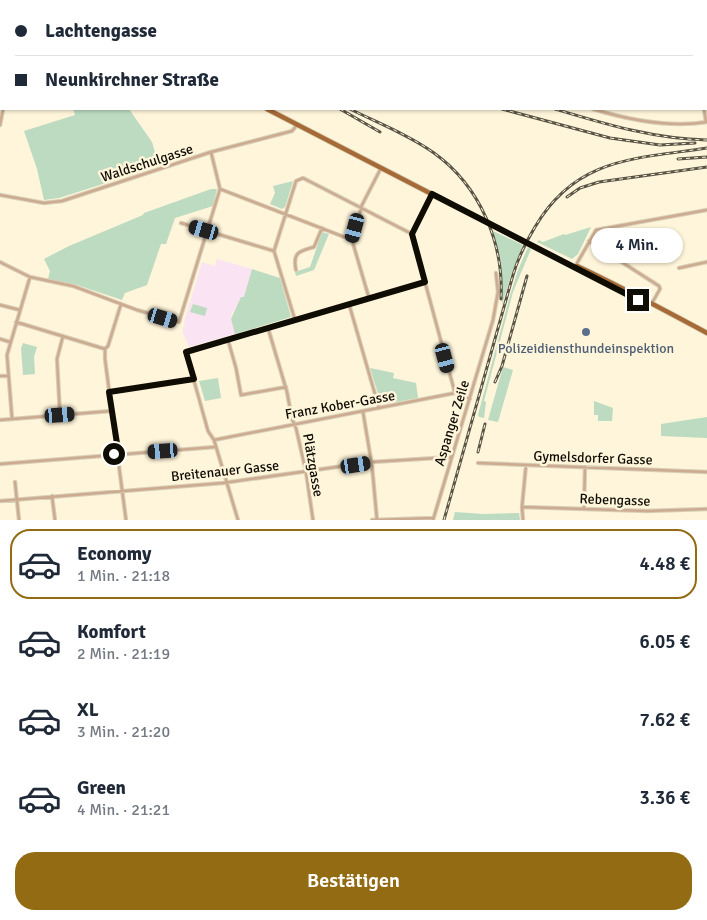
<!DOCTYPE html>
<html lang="de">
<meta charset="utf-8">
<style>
body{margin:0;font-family:Signika,sans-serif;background:#f2f2f3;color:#1f2937;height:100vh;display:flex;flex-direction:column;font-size:19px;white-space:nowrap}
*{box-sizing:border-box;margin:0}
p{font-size:16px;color:#747a83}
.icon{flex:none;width:28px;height:28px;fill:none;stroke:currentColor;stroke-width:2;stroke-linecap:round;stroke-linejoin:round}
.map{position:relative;height:520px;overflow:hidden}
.side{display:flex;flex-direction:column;background:#fff;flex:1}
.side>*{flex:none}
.guide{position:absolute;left:0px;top:0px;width:708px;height:110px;box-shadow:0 1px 4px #0004;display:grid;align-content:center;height:110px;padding:0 15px;background:#fff}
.end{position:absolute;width:22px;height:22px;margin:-11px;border:6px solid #0f0c04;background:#fff;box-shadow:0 0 0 2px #fff}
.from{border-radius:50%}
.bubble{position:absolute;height:35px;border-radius:18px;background:#fff;box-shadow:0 1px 4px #0004;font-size:16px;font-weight:600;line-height:35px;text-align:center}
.car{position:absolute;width:15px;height:30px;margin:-15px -8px;border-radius:6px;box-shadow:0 0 4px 1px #0007;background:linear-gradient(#222 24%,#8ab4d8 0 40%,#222 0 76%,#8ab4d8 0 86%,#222 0)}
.guide b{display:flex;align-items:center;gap:18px;height:48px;font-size:19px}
.guide b+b{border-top:1px solid #e0e1e3}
.guide i{width:12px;height:12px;background:#1f2937}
ul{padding:9px 0 0;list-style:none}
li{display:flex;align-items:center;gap:15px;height:70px;margin:0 10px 8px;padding:0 5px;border:2px solid transparent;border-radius:20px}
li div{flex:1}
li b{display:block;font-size:19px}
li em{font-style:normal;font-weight:600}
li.selected{border-color:#926b12}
li>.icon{width:45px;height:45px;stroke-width:1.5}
.button{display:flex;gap:10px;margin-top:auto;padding:10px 15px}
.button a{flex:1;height:58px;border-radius:20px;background:#926b12;color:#fff;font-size:20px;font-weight:600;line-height:58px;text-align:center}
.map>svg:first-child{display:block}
.education{fill:#fae4f3}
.green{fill:#bcdbc0}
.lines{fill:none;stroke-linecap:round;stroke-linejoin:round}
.minor-casing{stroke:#d8d0b8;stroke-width:4.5}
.primary-casing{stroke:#d8d0b8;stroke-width:6}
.minor{stroke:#cdab90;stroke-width:2.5}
.primary{stroke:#a66a36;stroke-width:4.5}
.rail-casing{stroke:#595446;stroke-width:3}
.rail{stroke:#fef5da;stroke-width:1;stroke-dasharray:4;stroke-linecap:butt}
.route{stroke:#0f0c04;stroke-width:6}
.service-dot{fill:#5c6f8a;stroke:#fef5da;stroke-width:2}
.labels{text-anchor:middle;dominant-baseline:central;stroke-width:5;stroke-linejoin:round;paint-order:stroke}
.street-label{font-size:14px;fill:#0f0c04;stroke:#fef5da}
.service-label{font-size:14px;fill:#4e5e75;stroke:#fef5da}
</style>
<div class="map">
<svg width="707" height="520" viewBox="0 0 707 520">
<rect width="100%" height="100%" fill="#fef5da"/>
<path class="education" d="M217,259L252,269L244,298L232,313L231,319L235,334L189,347L183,333V327H185L184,322L202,262L215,266Z"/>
<path class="green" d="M73,109H129L152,142L159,166L59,198L44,200L37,169L24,131L75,115Z
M293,181L285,207L282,209L270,204L275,193L273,186Z
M211,189H217L213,206L175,218L166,244H161L147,285L125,293L122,300L77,285L48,279L50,271L44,259L69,246L143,215L144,213Z
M591,227L578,254L572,259L537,242L539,240L543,242L564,234L565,235Z
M493,231L523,245L511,275L502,305L501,262Z
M322,232L329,234L314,270L296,276L295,272L310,267Z
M528,247L531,249L513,292L484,401L486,402L484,418L479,417L478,415L509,299L518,270Z
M252,269L280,278L291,317L235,334L231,319L241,297H244Z
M193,304L207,308L205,316L190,312Z
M23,343L37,347L34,357L35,374L23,375L21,348Z
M503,367L513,370L498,422L488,420Z
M370,368L394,373L393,378L416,383L418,398L385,404L380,400Z
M218,378L221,398L205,401L199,381Z
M594,401L613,408L612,421H598V415H594Z
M707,417V438L661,436V424Z
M455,512L483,514L519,513L520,520H453Z"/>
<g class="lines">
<g class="minor-casing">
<path id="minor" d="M280,0L282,1
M645,0L648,1
M684,0V1
M45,1L46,0
M207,1L208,0
M706,4L707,3
M0,8L1,9
M706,29L707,28
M593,109C629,120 669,128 707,122
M704,109L706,122
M0,125L3,109
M220,189L352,240
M432,194L412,234L455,393
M0,195L44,203L62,201L211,152L292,131L297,125
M181,223L274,251
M589,241L659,286L660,289L652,303
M0,262L30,277L73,286L137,310L179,322L220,189L211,152
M576,265L596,230L707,210
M679,268L707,262
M296,270C292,252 300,251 314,247L322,228
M369,298L352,240L362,205L381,168
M121,304L108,346L105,349V359L126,520
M349,304L379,408
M0,305L20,310
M295,320L274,251L296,181L303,178L412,234
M16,322L105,349
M268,328L287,392L292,419L296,428L306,472L313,520
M0,339L10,342
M228,340L236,368L241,395L286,387
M0,376H8
M109,392L194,379
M363,412L372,466L377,520
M60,415L57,359L63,336
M12,418L7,355L30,277
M0,420L111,411
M214,440L455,393L470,399
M478,463L707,472
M0,464L215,447
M15,482L19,520
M52,496L55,520
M0,501L223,483L372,462L452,457
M522,507L647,511L707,509
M584,508L585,467
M238,520L214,440L208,431L186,352L425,282
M372,520L433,518
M433,520L493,320L498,292L496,273
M523,520L522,507L526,465"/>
</g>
<g class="primary-casing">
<path id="primary" d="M54,0L57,1
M267,109L608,285L638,300H643
M577,266C622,287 664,310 707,333"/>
</g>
<use href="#minor" class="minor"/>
<use href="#primary" class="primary"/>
<g class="rail-casing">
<path id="rail" d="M201,0L202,1
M215,0L217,1
M265,0L268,1
M340,109L380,132
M350,109C378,123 409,135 434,153C480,186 504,243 501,299
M502,109L610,138L660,145L695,143
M555,109C605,124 654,139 707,140
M678,159L707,157
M567,197L580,188L599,182L707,167
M495,382L502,366L527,276
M478,452L485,424
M444,520L513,275C518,258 526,242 535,227C576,157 635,159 707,148"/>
</g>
<use href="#rail" class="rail"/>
</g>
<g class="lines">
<path class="route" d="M114,454H118V450L109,392L194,379L186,352L425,282L412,234L432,194L638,300"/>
</g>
<circle class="service-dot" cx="586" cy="332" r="5"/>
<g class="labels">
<g class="street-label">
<text transform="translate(147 163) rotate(-18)">Waldschulgasse</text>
<text transform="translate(340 405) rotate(-10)">Franz Kober-Gasse</text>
<text transform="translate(452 423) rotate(-73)">Aspanger Zeile</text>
<text transform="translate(593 458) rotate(2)">Gymelsdorfer Gasse</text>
<text transform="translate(313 465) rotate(80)">Plätzgasse</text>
<text transform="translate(225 471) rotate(-6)">Breitenauer Gasse</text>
<text transform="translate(615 500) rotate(2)">Rebengasse</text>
</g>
<g class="service-label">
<text x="586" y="348">Polizeidiensthundeinspektion</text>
</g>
</g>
</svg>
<i class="end from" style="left:114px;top:454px"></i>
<i class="end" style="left:638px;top:300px"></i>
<div class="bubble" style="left:591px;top:228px;width:92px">4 Min.</div>
<i class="car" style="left:355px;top:228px;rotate:195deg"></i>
<i class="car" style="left:204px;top:230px;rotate:286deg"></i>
<i class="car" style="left:163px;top:318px;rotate:107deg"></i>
<i class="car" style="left:445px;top:358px;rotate:165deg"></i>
<i class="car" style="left:60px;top:415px;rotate:86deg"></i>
<i class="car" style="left:163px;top:451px;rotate:266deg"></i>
<i class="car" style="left:356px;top:465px;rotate:81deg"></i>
<div class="guide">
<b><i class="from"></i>Lachtengasse</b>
<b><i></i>Neunkirchner Straße</b>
</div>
</div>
<section class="side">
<ul>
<li class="selected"><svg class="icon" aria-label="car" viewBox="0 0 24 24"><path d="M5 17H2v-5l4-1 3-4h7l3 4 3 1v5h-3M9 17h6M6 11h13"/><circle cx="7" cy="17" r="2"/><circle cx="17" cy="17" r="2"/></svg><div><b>Economy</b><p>1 Min. · 21:18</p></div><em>4.48 €</em></li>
<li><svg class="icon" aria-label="car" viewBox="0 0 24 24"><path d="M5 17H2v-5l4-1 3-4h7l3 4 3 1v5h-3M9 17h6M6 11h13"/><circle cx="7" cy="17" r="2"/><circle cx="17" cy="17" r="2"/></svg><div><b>Komfort</b><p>2 Min. · 21:19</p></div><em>6.05 €</em></li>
<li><svg class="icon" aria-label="car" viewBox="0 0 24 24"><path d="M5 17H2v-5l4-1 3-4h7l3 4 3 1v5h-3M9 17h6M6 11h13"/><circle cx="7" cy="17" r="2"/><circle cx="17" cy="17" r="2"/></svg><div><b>XL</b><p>3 Min. · 21:20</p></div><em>7.62 €</em></li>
<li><svg class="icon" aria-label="car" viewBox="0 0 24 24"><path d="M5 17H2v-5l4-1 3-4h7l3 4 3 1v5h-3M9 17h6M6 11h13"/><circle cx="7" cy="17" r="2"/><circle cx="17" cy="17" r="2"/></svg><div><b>Green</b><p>4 Min. · 21:21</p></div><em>3.36 €</em></li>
</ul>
<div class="button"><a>Bestätigen</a></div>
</section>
